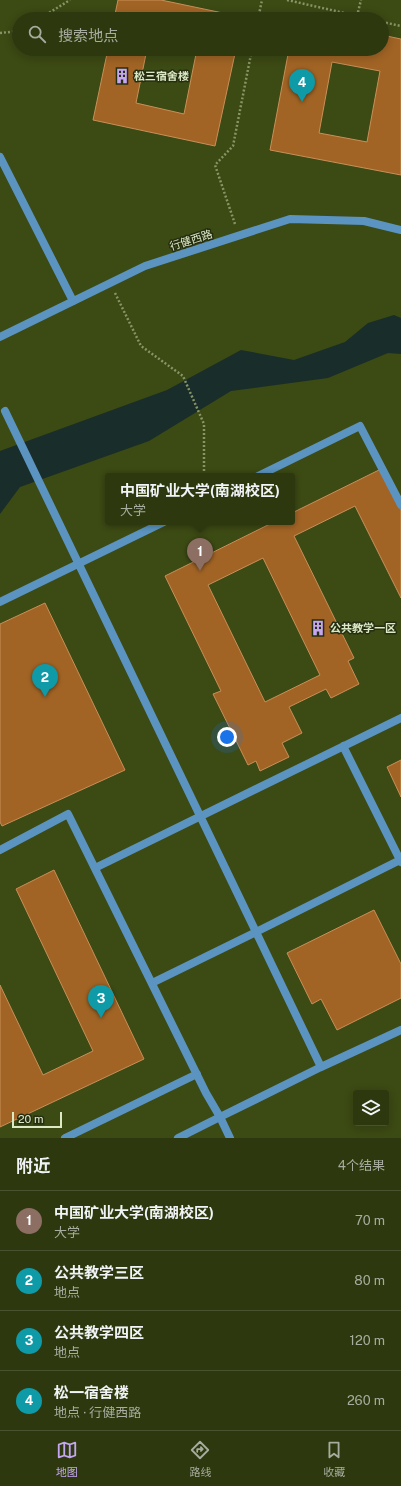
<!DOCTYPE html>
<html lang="zh">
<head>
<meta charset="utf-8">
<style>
	:root { --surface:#2d380f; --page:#39431d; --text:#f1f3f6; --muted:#a7ac9e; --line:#48522f; --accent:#c5a7f1 }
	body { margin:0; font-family:"Public Sans","Noto Sans SC",sans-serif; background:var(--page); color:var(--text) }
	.controls { position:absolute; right:12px; bottom:12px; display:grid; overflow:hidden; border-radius:4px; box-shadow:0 2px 10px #0003 }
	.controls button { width:36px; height:36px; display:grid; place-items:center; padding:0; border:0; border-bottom:1px solid var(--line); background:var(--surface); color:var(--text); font:20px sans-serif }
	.scale { position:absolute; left:12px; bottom:10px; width:50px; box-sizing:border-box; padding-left:4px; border:2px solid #dce9c5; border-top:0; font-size:11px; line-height:14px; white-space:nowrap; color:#dce9c5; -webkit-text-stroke:3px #262e11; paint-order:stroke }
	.you { position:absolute; left:227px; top:737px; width:14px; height:14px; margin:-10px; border:3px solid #fff; border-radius:50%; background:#1a73e8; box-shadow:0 0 0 6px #1a73e833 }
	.badge { display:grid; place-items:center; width:26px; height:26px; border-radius:50%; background:var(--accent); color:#fff; font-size:13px; font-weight:700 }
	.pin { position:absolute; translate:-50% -33px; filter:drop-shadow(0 1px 2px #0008) }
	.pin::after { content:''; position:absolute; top:21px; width:14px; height:12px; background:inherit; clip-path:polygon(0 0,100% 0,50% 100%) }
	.popup { position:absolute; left:105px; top:473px; width:190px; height:52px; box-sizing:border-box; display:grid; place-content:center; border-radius:4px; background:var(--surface); filter:drop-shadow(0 1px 3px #0005); font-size:13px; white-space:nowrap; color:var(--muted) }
	.popup b { font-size:15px; color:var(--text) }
	.popup::after { content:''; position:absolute; left:50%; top:100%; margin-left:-8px; border:8px solid transparent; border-top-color:var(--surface) }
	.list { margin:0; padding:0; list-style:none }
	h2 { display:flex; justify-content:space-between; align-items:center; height:52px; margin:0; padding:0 16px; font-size:17px }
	h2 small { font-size:13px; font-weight:400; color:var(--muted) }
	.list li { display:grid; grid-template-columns:26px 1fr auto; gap:12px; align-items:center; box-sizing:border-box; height:60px; padding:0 16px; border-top:1px solid var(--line) }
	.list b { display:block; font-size:15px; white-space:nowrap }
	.list p { margin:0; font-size:13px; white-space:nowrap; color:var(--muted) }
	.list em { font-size:13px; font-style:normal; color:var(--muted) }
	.icon { flex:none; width:22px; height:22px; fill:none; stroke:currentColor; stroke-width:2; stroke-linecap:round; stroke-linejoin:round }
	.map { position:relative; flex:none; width:401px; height:1138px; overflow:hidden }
	.search { position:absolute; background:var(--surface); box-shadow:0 2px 10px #0003; left:12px; right:12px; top:12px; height:44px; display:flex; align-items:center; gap:10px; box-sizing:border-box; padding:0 14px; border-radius:22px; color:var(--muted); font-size:15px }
	.sheet { height:292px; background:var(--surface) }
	nav { display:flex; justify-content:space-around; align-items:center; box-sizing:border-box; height:56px; border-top:1px solid var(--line); background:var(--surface); font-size:11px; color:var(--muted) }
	nav a { display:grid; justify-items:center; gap:2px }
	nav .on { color:var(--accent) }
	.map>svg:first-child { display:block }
	.water { fill:#192d2a }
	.building { fill:#a16425; stroke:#c98f59; fill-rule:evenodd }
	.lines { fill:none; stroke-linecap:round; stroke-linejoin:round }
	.path { stroke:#879567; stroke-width:2.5; stroke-dasharray:2 2; stroke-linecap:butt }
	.service { stroke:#5b94c0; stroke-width:8 }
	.minor { stroke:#5b94c0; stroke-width:8 }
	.labels { text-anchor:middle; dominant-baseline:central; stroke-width:3; stroke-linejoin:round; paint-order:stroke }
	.poi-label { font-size:11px; font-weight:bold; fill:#dce9c5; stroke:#262e11; text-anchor:start }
	.street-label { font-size:11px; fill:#dce9c5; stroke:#262e11 }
</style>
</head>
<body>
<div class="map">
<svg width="401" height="1138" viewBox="0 0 401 1138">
	<rect width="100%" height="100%" fill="#3c4a14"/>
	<path class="water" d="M394,315l7,3v36l-13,-1 -60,25 -97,13 -82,50 -129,46 -20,27v-63l167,-61 74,-40 53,10 51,-18 23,-19z"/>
	<path class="building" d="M118,0h43l81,17v2h-82l-7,-1v1h-39z
		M382,35l19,4v136l-131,-25 19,-101h93zM332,62l48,9 -13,71 -48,-9z
		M108,49h39l-11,54 48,11 13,-65h39l-21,97 -122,-26z
		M381,469l20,40v89l-46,-92 -61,30 60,122 -6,3 11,23 -28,14 -5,-9 -37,18 13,26 -20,10 7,14 -29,14 -4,-10 -8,4 -35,-71 8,-3 -56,-115 109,-54h18v-9zM263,558l57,117 -55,27 -57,-117z
		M45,603l80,167 -123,56 -2,-4v-198z
		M401,760v37l-14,-30z
		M54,870l90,189 -144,68v-142l43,90 50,-24 -77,-162z
		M374,910l27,54v34l-64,32 -16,-31 -9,5 -25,-51z"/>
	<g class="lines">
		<path class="path" d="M287,0l84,19
			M357,16l4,-16
			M39,19l31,-19
			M258,19l4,-19
			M382,22l19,4
			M0,33l19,-2
			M235,224l-20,-59 18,-19 19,-97
			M115,293l26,53 42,30 21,48v52"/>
		<path class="service" d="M0,157l73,144
			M5,411l251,521 144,-72
			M258,476l102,-50 41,79
			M0,602l164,-80
			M343,746l58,116
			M0,850l68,-36 138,279 14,24 101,-50 -65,-135 -104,51
			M95,868l306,-150
			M321,1067l80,-37
			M65,1138l132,-64
			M178,1138l42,-21 10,21"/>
		<path class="minor" d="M0,337l145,-71 145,-47 74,2 37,9"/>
	</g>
	<defs>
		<g id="building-bare" transform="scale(1.2)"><path d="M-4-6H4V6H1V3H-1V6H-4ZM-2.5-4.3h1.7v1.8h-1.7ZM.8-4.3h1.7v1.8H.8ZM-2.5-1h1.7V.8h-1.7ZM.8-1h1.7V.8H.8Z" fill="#c5a7f1" stroke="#262e11" stroke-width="2.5" paint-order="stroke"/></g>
	</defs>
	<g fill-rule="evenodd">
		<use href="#building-bare" x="122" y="76"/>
		<use href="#building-bare" x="318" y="628"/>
	</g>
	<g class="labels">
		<g class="poi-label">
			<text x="134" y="76">松三宿舍楼</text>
			<text x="330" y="628">公共教学一区</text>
		</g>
		<g class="street-label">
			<text transform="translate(191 240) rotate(-18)">行健西路</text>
		</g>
	</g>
</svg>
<div class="controls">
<button><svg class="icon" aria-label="layers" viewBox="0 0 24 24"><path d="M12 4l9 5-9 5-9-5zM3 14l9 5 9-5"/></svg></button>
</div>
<div class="scale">20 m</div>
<div class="you"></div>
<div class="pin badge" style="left:200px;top:571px;background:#8d6e63">1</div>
<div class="popup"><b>中国矿业大学(南湖校区)</b>大学</div>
<div class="pin badge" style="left:45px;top:697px;background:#0f9aa8">2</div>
<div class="pin badge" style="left:101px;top:1018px;background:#0f9aa8">3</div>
<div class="pin badge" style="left:302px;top:102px;background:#0f9aa8">4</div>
<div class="search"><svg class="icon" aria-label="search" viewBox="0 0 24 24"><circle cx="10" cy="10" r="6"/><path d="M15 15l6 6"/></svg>搜索地点</div>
</div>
<section class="sheet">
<h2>附近<small>4个结果</small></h2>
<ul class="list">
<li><span class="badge" style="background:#8d6e63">1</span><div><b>中国矿业大学(南湖校区)</b><p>大学</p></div><em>70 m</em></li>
<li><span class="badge" style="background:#0f9aa8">2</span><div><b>公共教学三区</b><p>地点</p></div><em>80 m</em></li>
<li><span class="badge" style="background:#0f9aa8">3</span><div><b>公共教学四区</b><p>地点</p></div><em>120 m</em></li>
<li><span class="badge" style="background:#0f9aa8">4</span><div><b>松一宿舍楼</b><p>地点 · 行健西路</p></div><em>260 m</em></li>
</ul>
</section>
<nav>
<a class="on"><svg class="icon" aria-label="map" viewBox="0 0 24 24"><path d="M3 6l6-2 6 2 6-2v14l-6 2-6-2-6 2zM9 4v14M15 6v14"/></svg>地图</a>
<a><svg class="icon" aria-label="directions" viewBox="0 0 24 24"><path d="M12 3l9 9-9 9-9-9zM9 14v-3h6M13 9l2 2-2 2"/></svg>路线</a>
<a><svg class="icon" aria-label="saved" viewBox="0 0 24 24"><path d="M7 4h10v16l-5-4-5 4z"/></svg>收藏</a>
</nav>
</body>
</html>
